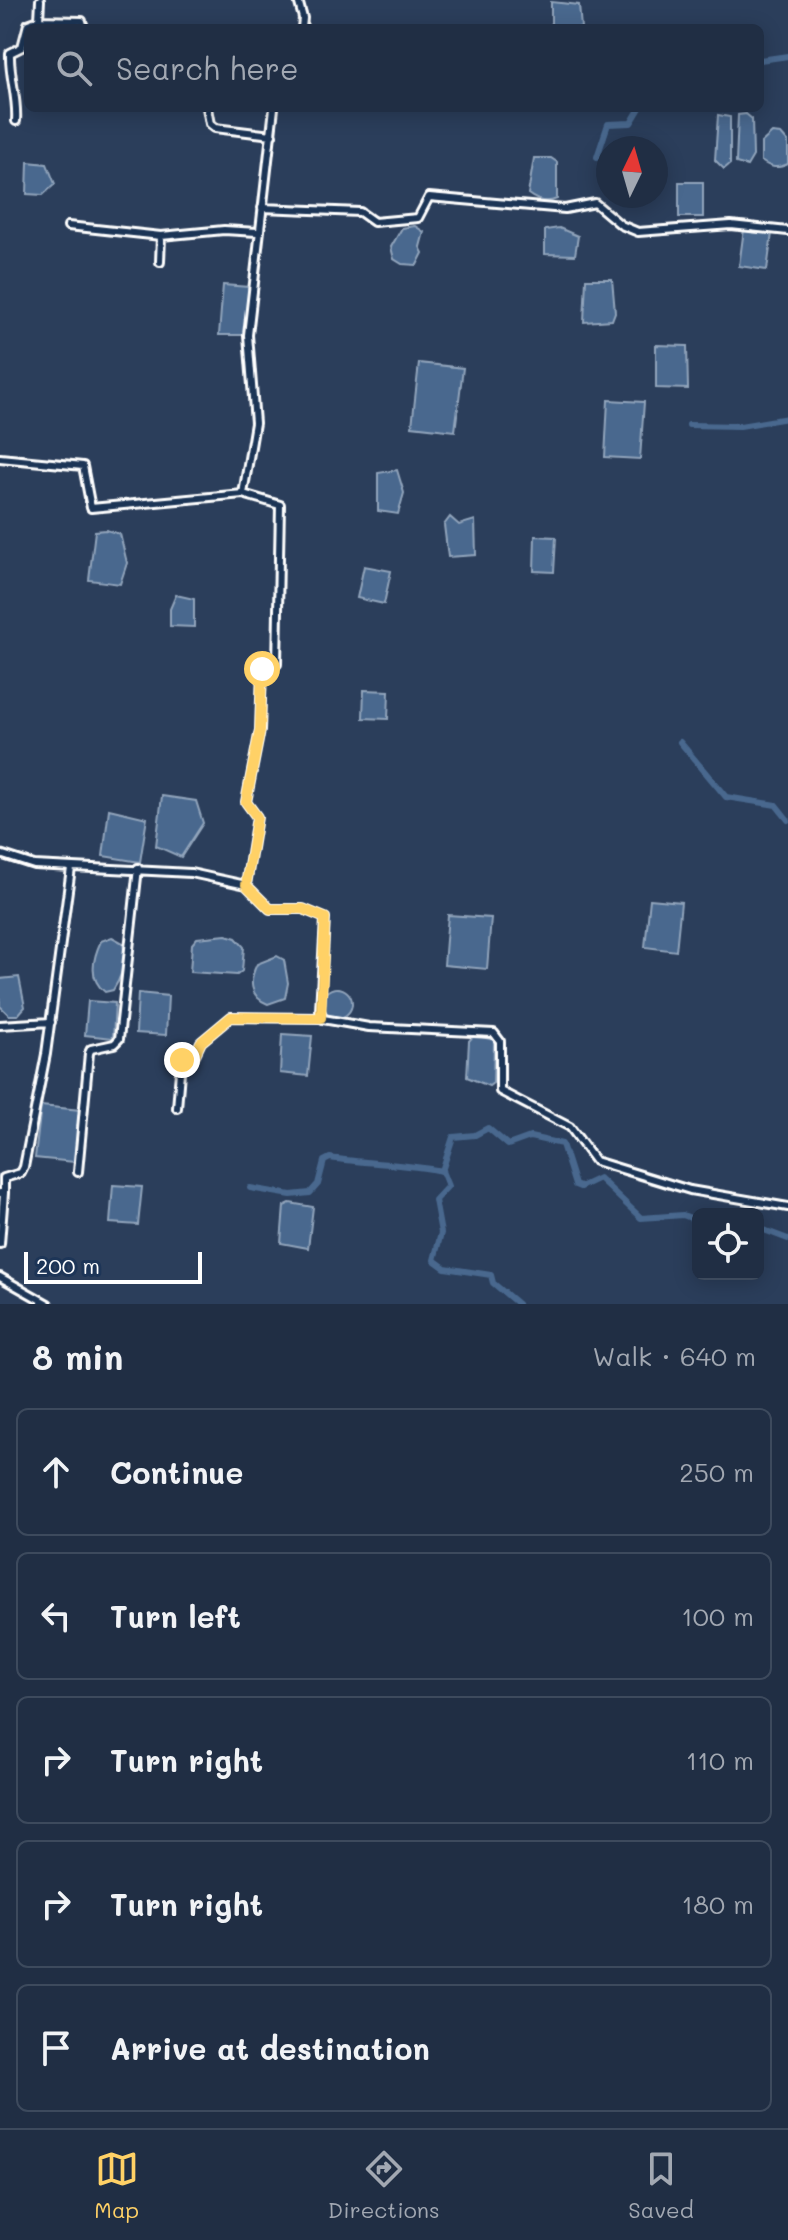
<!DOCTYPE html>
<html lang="en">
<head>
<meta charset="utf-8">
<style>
	:root { --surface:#202e44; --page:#2d3a4f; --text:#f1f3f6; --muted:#a2a8b2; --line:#3d4a5d; --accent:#ffd166 }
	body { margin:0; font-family:Mali,sans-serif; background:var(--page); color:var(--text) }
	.controls { position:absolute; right:24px; bottom:24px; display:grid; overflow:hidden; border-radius:12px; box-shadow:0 4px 20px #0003 }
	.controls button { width:72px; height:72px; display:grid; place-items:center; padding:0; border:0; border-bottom:2px solid var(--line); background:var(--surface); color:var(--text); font:40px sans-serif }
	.compass { position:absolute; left:596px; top:136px; width:72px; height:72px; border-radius:50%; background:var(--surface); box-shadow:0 4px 20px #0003; rotate:5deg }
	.scale { position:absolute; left:24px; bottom:20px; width:178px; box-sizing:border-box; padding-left:8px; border:4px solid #fff; border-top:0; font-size:22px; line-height:28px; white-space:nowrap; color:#fff; -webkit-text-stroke:6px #1d3557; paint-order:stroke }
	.stop { position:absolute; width:24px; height:24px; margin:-18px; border:6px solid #ffd166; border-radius:50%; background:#fff }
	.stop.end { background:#ffd166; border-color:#fff; box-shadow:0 2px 8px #0008 }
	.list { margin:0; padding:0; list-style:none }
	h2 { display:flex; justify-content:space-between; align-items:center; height:104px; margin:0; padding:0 32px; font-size:34px }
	h2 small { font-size:26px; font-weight:400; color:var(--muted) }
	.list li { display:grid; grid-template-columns:52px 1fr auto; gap:24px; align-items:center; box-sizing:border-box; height:128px; margin:0 16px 16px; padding:0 16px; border:2px solid var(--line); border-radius:12px }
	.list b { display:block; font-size:30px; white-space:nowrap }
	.list em { font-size:26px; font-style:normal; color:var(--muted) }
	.icon { flex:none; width:44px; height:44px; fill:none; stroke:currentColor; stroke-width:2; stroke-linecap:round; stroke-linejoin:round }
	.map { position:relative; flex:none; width:788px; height:1304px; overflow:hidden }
	.search { position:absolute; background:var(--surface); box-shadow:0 4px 20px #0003; left:24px; right:24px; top:24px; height:88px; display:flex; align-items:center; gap:20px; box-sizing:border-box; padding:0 28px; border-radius:12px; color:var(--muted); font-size:30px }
	.sheet { height:824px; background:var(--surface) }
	nav { display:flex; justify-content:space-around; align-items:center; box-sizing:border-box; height:112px; border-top:2px solid var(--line); background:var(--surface); font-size:22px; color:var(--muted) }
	nav a { display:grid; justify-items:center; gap:4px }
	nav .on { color:var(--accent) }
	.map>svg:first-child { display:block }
	.water { fill:#48688e; stroke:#91a4bb; stroke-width:2 }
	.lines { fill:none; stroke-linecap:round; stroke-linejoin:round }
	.canal { stroke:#48688e; stroke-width:6 }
	.street-casing { stroke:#fff; stroke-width:12 }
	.street { stroke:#1d3557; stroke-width:6 }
	.route { stroke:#ffd166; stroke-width:10 }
</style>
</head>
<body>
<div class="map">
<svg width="788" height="1304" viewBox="0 0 788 1304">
	<rect width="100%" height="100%" fill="#2b3e5b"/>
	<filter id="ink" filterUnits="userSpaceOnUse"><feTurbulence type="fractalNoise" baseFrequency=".0125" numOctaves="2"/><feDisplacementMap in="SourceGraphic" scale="16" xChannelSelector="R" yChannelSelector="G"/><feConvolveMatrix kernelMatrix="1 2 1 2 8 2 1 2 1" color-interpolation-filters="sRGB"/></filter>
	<g filter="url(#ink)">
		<path class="water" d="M551,2l28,3 2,23h-30z
			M746,114l6,5 1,37 -6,10 -11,-3 2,-48z
			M718,115l12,2v47l-6,5 -9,-9z
			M772,133l9,1 7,8v22c-11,5 -17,4 -27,-3v-18z
			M534,158h17l6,4v37c-11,5 -20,2 -29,-5z
			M28,162l19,2 8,20 -12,11 -16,-1z
			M679,182h24v35h-24z
			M415,226l9,6 -4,15 3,6 -6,12 -15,-1 -8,-5 -3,-12 11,-19z
			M559,228l19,8 -3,19 -30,-1v-24z
			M744,229l28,4 -5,37 -28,-4z
			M586,279h26l3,33 -3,8 -28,2z
			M223,285l26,2 -4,48h-26z
			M656,345l31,1 1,43 -32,-1z
			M419,363l44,5 -8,63 -43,-5z
			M608,400l36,2 -4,57 -35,-2z
			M397,470l7,23 -6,21 -20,-3v-38z
			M450,517l9,8 16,-5 1,35 -28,2 -4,-32z
			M106,530l14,4 7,29 -7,21 -31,-4 6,-49z
			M535,536l21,1 -2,35 -20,-1z
			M364,566l27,5 -7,33 -27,-6z
			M176,595l18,4v28l-24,-1v-17z
			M364,690l25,1 -1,28 -25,-1z
			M162,796l34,5 7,22 -22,34 -25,-11z
			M109,809l38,9 -7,44 -37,-6z
			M650,899l31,3 -5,49 -31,-4z
			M448,915l43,3 -4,51 -43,-4z
			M226,935l10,3 8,9 -2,24 -5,4 -47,-3 2,-28 5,-6z
			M112,937l11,6c3,17 -1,34 -10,47l-8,2c-17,-13 -12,-34 -4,-51z
			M277,956l7,4 4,23 -3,15 -17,6c-19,-7 -19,-24 -11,-40z
			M19,977l6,30 -7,8h-9l-9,-9v-27z
			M322 1003a15 15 0 1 1 30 0a15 15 0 1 1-30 0Z
			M138,993l30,3 -2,39 -30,-2z
			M88,1001l27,2 -2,35 -28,-3z
			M282,1034l30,2 -4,40 -28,-3z
			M474,1035l20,5 -1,43 -4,3 -22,-9 2,-36z
			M41,1106l39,4 -6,52 -39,-4z
			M113,1185l29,2 -4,38 -28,-2z
			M290,1203l23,4 -5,41 -27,-5 3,-37z"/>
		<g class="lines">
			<path class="canal" d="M760,60l28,-4
				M597,157l11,-33 23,-1 9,-15
				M689,425l51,1 48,-8
				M680,742l46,55 50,8 12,15
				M442,1171l6,15 -13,14 6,33 -7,27 11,8 46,7 2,8 25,21
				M250,1188l41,7 19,-2 8,-9 6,-23 6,-3c38,6 74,5 112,13l11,-34 22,-2 13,-7 20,17 22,-8 32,7 13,41 5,2 19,-9 42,40 42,-3 15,6
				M758,1232l6,-2 24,9"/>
			<g class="street-casing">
				<path id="street" d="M298,0l5,18 -1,10
					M39,20l43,1 2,7
					M207,108l3,16 5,4 57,7
					M274,108l-26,227 7,88 -12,71 37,11 -3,159 -15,5 -2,61 -14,72 11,15 -11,68 24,24h33l22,9 -5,92 3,9 46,8 125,6 6,8v50l70,36 25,34 95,29 98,17
					M16,121c2,-23 -7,-45 -6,-68l12,-6 6,-23 11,-4 1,-20
					M262,208l98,4 14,10 44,-4 11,-21 136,12 30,-6 26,22 17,7 93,-7 57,6
					M68,226l93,10 63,-6 33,2
					M160,262l1,-26
					M0,458l83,8 8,42 152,-14
					M0,854l34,11 157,8 55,12
					M0,1025l51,-3
					M177,1108l4,-48 13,-3 7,-15 30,-25 90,1
					M78,1172l11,-119 2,-4 23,-5 5,-5 19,-171
					M0,1193h4v-15l17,-5 3,-6 22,-113 25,-186
					M0,1244l4,-51
					M0,1277l48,27"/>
			</g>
			<use href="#street" class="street"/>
		</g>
	</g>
	<g class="lines" filter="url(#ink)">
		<path class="route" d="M182,1060l12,-3 7,-15 30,-25 90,1 4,-100 -22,-9h-33l-24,-24 11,-68 -11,-15 14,-72 2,-61"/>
	</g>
</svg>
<div class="controls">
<button><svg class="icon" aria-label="locate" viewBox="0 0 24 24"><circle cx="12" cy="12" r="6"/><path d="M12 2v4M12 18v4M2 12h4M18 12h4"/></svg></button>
</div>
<svg class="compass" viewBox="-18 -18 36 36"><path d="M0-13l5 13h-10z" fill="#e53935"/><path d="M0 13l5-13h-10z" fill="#a2a8b2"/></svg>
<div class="scale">200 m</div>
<div class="stop" style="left:262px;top:669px"></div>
<div class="stop end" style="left:182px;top:1060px"></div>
<div class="search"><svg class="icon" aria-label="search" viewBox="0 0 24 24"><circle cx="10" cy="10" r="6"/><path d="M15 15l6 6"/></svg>Search here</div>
</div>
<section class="sheet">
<h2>8 min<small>Walk · 640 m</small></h2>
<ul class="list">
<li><svg class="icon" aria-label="ahead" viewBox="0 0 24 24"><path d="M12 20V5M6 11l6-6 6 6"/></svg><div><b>Continue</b></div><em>250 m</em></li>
<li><svg class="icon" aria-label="left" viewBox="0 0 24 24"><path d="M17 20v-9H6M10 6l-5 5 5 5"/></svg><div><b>Turn left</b></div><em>100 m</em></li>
<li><svg class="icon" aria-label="right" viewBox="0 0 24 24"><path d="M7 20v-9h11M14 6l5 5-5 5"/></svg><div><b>Turn right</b></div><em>110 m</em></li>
<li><svg class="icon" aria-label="right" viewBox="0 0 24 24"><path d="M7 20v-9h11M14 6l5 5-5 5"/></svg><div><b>Turn right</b></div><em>180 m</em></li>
<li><svg class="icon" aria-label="arrive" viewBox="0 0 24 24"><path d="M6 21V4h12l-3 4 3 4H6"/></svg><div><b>Arrive at destination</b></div></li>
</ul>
</section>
<nav>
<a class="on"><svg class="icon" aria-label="map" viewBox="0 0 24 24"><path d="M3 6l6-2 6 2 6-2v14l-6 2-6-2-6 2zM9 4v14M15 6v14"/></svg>Map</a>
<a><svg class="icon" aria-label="directions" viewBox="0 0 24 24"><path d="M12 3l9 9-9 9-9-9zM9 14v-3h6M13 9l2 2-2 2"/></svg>Directions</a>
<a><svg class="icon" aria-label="saved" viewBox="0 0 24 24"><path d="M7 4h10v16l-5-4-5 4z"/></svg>Saved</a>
</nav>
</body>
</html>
